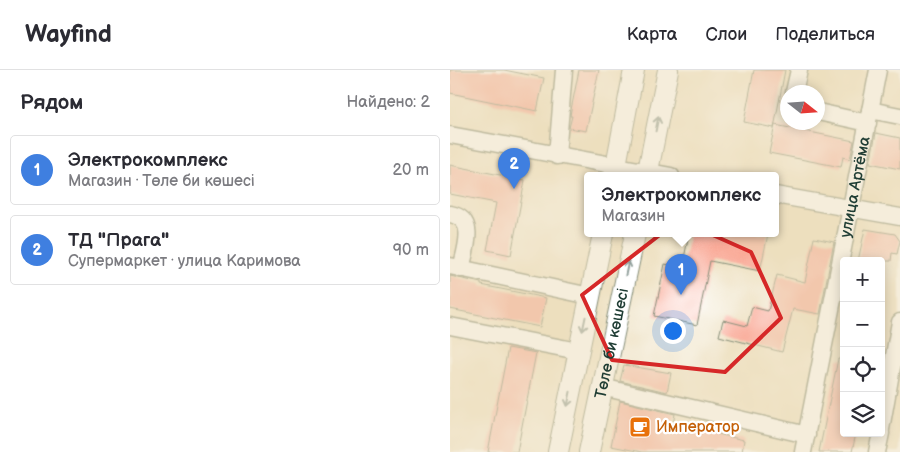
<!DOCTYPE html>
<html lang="ru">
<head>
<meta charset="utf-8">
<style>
	:root { --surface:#fff; --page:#f7f7f7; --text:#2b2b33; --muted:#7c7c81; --line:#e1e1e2; --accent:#d93025 }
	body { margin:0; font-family:"Balsamiq Sans",sans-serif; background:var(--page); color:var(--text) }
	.controls { position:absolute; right:15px; bottom:15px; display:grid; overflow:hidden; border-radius:5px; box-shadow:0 2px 12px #0003 }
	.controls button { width:45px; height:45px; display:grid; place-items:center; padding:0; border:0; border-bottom:1px solid var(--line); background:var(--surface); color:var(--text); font:25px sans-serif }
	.compass { position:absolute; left:330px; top:15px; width:45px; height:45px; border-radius:50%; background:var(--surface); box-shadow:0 2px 12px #0003; rotate:107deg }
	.you { position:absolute; left:222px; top:260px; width:18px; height:18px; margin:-12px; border:4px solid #fff; border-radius:50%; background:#1a73e8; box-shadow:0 0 0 8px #1a73e833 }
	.badge { display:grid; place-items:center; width:32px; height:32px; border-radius:50%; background:var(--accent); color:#fff; font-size:16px; font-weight:700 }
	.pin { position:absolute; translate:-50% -41px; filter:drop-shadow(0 1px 2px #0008) }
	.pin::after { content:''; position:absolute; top:26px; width:18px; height:15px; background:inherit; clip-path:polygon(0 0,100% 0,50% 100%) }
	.popup { position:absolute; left:134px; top:102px; width:195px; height:65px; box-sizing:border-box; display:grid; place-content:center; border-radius:5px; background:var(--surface); filter:drop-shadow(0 1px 4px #0005); font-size:16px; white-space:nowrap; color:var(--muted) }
	.popup b { font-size:19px; color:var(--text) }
	.popup::after { content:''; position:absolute; left:50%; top:100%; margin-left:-10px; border:10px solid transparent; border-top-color:var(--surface) }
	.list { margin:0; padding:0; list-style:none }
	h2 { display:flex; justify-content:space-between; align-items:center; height:65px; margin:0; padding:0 20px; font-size:21px }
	h2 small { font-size:16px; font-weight:400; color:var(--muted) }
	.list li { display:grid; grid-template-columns:32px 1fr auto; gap:15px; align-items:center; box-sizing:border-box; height:70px; margin:0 10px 10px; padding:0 10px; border:1px solid var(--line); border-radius:5px }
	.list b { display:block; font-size:19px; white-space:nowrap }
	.list p { margin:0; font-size:16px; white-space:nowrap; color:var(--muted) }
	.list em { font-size:16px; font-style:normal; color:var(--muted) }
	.icon { flex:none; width:28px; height:28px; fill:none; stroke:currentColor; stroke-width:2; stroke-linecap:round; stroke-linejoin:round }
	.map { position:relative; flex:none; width:450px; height:382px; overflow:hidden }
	header { display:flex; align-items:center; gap:30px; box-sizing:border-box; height:70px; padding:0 25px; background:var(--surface); border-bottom:1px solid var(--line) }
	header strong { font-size:24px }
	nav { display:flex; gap:28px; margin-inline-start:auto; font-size:18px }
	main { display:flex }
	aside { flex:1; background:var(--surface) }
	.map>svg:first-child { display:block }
	.building { fill:#f9aa98 }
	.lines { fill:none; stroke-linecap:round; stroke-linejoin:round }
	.minor-casing { stroke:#868e79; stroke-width:19 }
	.major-casing { stroke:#868e79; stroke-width:22 }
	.minor { stroke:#fff; stroke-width:16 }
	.major { stroke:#fff; stroke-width:20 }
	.oneway { stroke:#8f9e9a }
	.marked { fill:none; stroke:#d62828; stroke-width:4; stroke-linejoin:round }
	.labels { text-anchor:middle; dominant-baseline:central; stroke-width:4.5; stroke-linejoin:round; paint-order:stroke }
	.street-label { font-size:16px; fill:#1f3d34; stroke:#fff }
	.food-label { font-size:16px; fill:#c56008; stroke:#fff; text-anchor:start }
</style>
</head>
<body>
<header>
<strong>Wayfind</strong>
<nav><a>Карта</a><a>Слои</a><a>Поделиться</a></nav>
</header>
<main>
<aside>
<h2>Рядом<small>Найдено: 2</small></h2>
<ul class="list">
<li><span class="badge" style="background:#3f7fe0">1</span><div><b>Электрокомплекс</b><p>Магазин · Төле би көшесі</p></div><em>20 m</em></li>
<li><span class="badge" style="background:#3f7fe0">2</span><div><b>ТД &quot;Прага&quot;</b><p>Супермаркет · улица Каримова</p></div><em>90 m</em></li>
</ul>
</aside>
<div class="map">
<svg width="450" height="382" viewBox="0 0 450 382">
	<rect width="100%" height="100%" fill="#fff"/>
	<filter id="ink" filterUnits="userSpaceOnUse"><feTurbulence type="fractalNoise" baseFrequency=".02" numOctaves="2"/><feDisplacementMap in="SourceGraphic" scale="10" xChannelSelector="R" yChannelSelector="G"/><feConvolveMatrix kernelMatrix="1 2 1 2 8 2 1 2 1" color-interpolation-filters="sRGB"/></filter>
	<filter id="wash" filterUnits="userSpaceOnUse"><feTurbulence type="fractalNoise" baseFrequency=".0096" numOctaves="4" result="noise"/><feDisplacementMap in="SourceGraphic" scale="20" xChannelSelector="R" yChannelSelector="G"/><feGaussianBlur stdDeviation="1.12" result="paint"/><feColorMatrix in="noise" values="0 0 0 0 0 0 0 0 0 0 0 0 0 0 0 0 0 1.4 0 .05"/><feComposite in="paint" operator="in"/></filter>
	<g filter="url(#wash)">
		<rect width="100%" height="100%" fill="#eddfbe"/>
		<g id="blocks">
			<path class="building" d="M0,0h54l40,8 -7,33 -87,-18z
				M129,0h20l-13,61 -17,-3 3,-12h-2l1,-6z
				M304,0h31l-11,58 -30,-6z
				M325,55l79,16 -4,18 -7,-2 -2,10 -72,-14z
				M426,63l24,5v31l-30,-6z
				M0,95l75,15 -14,75 -24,-5 9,-47 -46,-9z
				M415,159l30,5 5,7 -3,13 -5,-1 -1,8h-33z
				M239,164h79l-8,37 -50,-10 -13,64 -43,-9 11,-52 17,4z
				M364,168l20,4 -14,72 -27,-5 -11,43 -63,-16 4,-16 24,6 5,-19 16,4 9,-36 28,7z
				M0,206l31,7v2l65,13 -6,29 -90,-18z
				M58,278l28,5 -19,99h-29z
				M388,289h6v74h12l-4,19h-33z
				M174,295l47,8 -4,19 -47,-11z
				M170,331l55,13 -2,10 71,16 -2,12h-100l-31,-6z"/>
		</g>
	</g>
	<g filter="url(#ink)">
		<use href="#blocks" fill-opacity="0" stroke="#868e79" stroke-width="1"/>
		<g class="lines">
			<g class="minor-casing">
				<g id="minor">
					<path d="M344,22l5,-22"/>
					<path d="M420,40l30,6"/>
					<path d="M368,42l50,11"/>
					<path d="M0,65l221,41"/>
					<path d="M107,86l7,-86"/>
					<path d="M325,125l125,22"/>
					<path d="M0,144c28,5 15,36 11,55"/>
					<path d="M0,196l140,30"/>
					<path d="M0,256l128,25"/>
					<path d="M152,317l205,48"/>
					<path d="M431,359l19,-107"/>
					<path id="s1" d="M353,382l75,-382"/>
					<path d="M427,382l4,-19"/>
				</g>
			</g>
			<g class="major-casing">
				<g id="major">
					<path d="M164,106l20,-106"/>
					<path d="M197,106l21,-106"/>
					<path d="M108,382l45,-218"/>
					<path id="s2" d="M139,382l46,-218"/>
				</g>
			</g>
			<use href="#minor" class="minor"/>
			<use href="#major" class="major"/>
		</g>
		<defs><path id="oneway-shaft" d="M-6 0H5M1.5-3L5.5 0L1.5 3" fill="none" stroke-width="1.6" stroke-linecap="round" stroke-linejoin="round" transform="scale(1.25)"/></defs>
		<g class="oneway">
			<use href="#oneway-shaft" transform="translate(207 54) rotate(-79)"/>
			<use href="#oneway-shaft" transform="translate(177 198) rotate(-78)"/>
			<use href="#oneway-shaft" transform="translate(134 254) rotate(102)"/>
			<use href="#oneway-shaft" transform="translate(119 329) rotate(102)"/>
		</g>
	</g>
	<path d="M0 0H450V382H0ZM229,150l72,32 30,66 -56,54 -113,-12 -30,-65z" fill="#eddfbe" fill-opacity=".55" fill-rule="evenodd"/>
	<path class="marked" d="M229,150l72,32 30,66 -56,54 -113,-12 -30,-65z"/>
	<defs>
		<g id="cafe-square" transform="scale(1.125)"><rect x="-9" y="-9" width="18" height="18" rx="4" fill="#e8710a" stroke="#fff"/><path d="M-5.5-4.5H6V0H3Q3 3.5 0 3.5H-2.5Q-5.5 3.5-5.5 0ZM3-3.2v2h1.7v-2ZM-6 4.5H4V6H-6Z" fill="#fff"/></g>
	</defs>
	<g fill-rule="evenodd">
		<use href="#cafe-square" x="190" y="357"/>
	</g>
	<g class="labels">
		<g class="street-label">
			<text stroke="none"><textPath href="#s1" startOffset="270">улица Артёма</textPath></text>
			<text stroke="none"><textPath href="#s2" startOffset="111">Төле би көшесі</textPath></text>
		</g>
		<g class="food-label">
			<text x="206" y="357">Император</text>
		</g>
	</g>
</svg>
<div class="controls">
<button>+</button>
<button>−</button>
<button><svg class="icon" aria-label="locate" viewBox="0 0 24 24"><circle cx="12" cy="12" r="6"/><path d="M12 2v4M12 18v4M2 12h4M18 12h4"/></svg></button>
<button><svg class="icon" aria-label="layers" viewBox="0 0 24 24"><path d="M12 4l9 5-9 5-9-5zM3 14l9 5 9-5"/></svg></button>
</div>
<svg class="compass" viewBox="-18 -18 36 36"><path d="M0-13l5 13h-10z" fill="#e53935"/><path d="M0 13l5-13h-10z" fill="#7c7c81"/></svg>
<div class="you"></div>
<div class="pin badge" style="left:231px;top:225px;background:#3f7fe0">1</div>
<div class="popup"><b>Электрокомплекс</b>Магазин</div>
<div class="pin badge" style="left:64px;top:119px;background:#3f7fe0">2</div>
</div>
</main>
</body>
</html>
